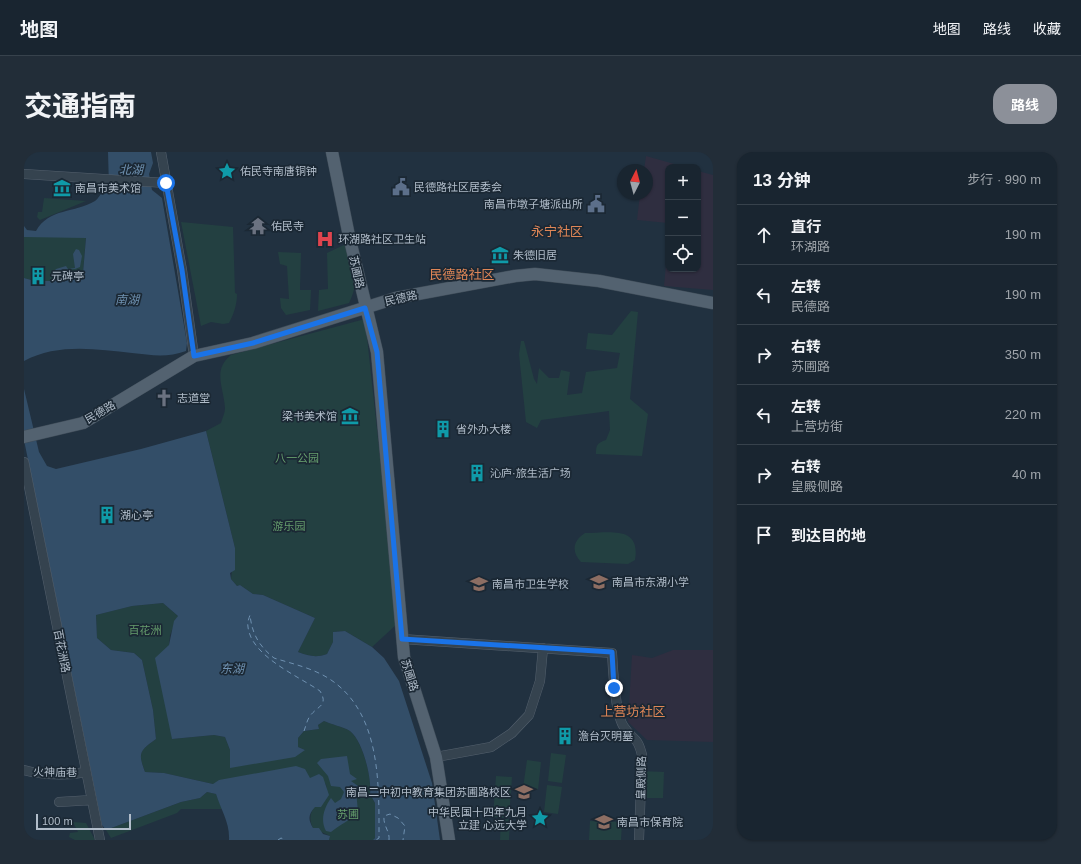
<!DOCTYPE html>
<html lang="zh">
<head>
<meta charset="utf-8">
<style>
	:root { --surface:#192530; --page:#222d38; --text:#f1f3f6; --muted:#9fa5ab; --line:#37424c; --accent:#8c9099 }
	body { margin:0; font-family:Arial,"Noto Sans SC",sans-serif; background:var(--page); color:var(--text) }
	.controls { position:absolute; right:12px; top:12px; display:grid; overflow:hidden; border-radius:8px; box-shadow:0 1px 3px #0004 }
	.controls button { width:36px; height:36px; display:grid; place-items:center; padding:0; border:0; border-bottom:1px solid var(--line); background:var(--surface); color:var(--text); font:20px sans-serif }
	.compass { position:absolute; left:593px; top:12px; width:36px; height:36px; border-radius:50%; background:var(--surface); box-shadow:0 1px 3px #0004; rotate:6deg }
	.scale { position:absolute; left:12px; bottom:10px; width:95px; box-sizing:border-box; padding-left:4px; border:2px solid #b1bdca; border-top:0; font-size:11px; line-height:14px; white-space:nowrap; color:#b1bdca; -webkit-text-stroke:3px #1b2834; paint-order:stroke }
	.stop { position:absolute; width:12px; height:12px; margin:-9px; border:3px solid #1a73e8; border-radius:50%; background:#fff }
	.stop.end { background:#1a73e8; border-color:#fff; box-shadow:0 1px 4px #0008 }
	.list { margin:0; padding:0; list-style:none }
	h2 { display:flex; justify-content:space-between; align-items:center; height:52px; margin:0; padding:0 16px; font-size:17px }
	h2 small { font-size:13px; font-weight:400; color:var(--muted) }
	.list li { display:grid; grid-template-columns:26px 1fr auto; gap:12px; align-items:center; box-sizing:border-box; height:60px; padding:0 16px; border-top:1px solid var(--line) }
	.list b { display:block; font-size:15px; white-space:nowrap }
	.list p { margin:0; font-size:13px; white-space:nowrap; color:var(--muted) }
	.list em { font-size:13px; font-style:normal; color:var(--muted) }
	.icon { flex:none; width:22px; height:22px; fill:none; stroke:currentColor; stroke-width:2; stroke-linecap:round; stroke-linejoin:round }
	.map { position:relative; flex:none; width:689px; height:688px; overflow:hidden; border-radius:16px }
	header { display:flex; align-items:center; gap:24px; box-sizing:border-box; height:56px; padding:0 20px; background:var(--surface); border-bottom:1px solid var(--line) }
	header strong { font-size:19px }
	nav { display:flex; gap:22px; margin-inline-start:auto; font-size:14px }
	.intro { display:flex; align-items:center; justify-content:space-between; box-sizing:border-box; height:96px; padding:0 24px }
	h1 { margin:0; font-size:28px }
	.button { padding:10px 18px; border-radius:16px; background:var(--accent); color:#fff; font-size:14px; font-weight:700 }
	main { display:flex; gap:24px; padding:0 24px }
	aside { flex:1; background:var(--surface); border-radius:16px; box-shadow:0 1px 3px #0004 }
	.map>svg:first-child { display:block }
	.medical { fill:#2f2e40 }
	.green { fill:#234041 }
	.water { fill:#334e68 }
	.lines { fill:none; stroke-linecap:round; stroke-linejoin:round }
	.ferry { stroke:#6f91b1; stroke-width:1; stroke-dasharray:5 4; stroke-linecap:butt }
	.minor-casing { stroke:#54606d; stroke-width:10 }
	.major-casing { stroke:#3f4c58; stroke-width:13 }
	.minor { stroke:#35434f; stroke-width:9 }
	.major { stroke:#536270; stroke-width:12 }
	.route { stroke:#1a73e8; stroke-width:5 }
	.labels { text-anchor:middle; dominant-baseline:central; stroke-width:3.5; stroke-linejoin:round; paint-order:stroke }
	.poi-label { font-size:11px; fill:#b1bdca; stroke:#1b2834; text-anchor:start }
	.street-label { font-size:11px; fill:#b1bdca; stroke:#1b2834 }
	.park-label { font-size:11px; fill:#669e6d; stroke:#1b2834 }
	.water-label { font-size:12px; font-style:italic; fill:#6f91b1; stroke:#1b2834 }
	.quarter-label { font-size:13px; fill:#df8657; stroke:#1b2834 }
</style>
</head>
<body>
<header>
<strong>地图</strong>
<nav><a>地图</a><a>路线</a><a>收藏</a></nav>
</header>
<div class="intro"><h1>交通指南</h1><a class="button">路线</a></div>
<main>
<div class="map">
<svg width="689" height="688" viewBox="0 0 689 688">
	<rect width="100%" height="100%" fill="#213140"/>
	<path class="medical" d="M622,4l39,11h-17v56l-31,-3 3,-26h7v-24h-3z
		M674,19l15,4v115l-49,-4 4,-43v26h30z
		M649,498h40v92l-66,-2 -19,-18 4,-67 20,3z"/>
	<path class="green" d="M20,46l42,3 -46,19 -3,-3 1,-5h4z
		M157,70l52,5 2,66 2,1c0,10 -3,20 -8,29l-6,1 -12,-2 -10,4z
		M0,84l62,1 -3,36 -29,4 -3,4h-7l-2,2 -18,-5z
		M324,91c6,23 12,38 1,60l-31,8 1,-21 9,-1 -1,-36z
		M254,100l23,1 -1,37h11l-1,20 -24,5 -5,-7 -1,-10 9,1 -2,-33 -7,-2z
		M607,159l7,1 -8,87 18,15 -6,42 -46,-2c0,-9 1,-11 10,-14l4,-10 -1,-19 -68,9 -4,8 -11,-6 -7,-68 2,-13h3l10,38 3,5 2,-16 10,10h10l2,-8 9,2 -3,23 15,-2 4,-21 31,-4 3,-15 -34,-4 2,-16 24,2z
		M341,167l33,304 -26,24 -27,-16 -12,1v10l-6,12c-11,4 -18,2 -29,-2l17,-34 -52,-23 -10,-1 -13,-9 -3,1 -6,-7 4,-31 -29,-117 15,-8c1,-4 4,-10 4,-15 -1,-20 -13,-38 6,-53z
		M561,381c24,0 56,-8 50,27l-7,4 -47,-2c-10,-11 -8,-21 4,-29z
		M139,451l15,13 -8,19 -1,10 3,94 42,-4 11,2 5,13h75l-7,-3v-9l6,-7 15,-2 -1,-4 6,-4c8,4 18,5 26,10 13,10 22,48 20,63l5,9v35l-2,2h-44l1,-4 -17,-8c-8,-16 4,-23 14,-36l-1,-8 -16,-6 -97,6 -49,-11 -19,-1c-7,-19 -6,-21 11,-33l-3,-29 -11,-50 -8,-7 -23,-3 -14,-12 -1,-23 36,-9z
		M527,601l15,2 -4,28 -14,-2z
		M503,608l14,2 -3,28 -15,-2z
		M618,619l22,1 -1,26h-22z
		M472,624l16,1 -3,41 -16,-1z
		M523,633l15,2 -4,27 -14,-2z
		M183,640l9,2 6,15h-41l-4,4 -66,25 -5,-8 75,-28 19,-4z
		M477,667h9l-1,21h-9z
		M566,669l32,1 -1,18h-32z
		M49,670l13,1 9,17h-20l-6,-3 1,-4 8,-1z"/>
	<path class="water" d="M84,0h43l2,11 -4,11 3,16 10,8 25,145 -1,8c-19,7 -35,4 -54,2 -36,-4 -75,-10 -108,8v-83l18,5 2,-2h7l3,-4 29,-4 3,-35 -62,-1v-11l3,4 9,1c13,-23 39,-18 59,-30 4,-3 7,-9 9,-13l5,-1z
		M52,97l3,1 3,6 -2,11 -5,2 -16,1 -6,3 3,-4 10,-3 2,3 7,-1 -2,-14z
		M0,237l15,63 8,14 9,3 85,-20 65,-18 29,117v22l-5,3 1,6 6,7 3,-1 13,9 10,1 52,23 -17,34c11,4 18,6 29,2l6,-12v-10l12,-1 27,16 12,11 15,23 33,102 8,57h-67l2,-2v-35l-5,-9c2,-15 -7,-53 -20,-63 -8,-5 -18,-6 -26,-10l-6,4 1,4 -15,2 -6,7v9l7,3 -10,7 -65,11v-18l-5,-13 -11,-2 -42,4 -17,-81 14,-13 5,-24 4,-5 -15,-13 -31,3 -36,9 1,23 14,12 23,3 8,7 11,50 3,29c-17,12 -18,14 -11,33l19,1 49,11 6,-4 77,-14 9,3 5,9 9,-4 4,3 6,18 -8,12h-6c-7,8 -7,12 -2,21h6l4,6 7,2 -1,4h-100c1,-17 -8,-30 -13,-46l-9,-2 -7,6 -19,4 -75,28 -4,-5 -78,-385z
		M323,604l3,18 7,5 -6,2 7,5 -2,4 2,22c-9,9 -17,12 -27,20l-5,-1c-6,-11 -2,-23 5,-33l4,5 6,-4 3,-7 -4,-5 -9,-1 -3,-10 -11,-13 4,-4z"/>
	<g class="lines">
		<path class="ferry" d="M280,579c2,-5 3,-11 6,-15 7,-10 19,-10 10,-25 -22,-15 -69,-35 -72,-64 -1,-4 1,-9 2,-12 2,19 9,31 24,43 19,6 38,10 54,20 53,33 51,105 51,160l-3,2
			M254,688l3,-2 5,2
			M365,688c1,-9 -6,-14 -5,-24l6,-2 8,4 7,8 -2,14"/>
		<g class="minor-casing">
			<path id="minor" d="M137,0l21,118 12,86
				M0,22l142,9
				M0,310l76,378
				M378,487l210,14c1,16 3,62 12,74 9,14 13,8 18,28l-3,85
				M412,605l55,-10 21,-14 17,-18 11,-34 3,-33
				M0,618c19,5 43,6 62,2
				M35,650l33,-2"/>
		</g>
		<g class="major-casing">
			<path id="major" d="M308,0l17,84 28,116 27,305 32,100 13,83
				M0,285l59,-14 111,-67 59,-13 143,-45 119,-22 20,-2 64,7 114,22"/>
		</g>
		<use href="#minor" class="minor"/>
		<use href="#major" class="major"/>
	</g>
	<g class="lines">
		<path class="route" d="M142,31l16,87 12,86 59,-13 112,-35 12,44 25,287 210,13 2,36"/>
	</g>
	<defs>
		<g id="sight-bare" transform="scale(1.38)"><path d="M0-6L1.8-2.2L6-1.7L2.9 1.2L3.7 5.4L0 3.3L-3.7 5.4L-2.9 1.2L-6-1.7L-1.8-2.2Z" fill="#0f9aa8" stroke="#1b2834" stroke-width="2.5" paint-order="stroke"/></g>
		<g id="civic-bare" transform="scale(1.38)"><path d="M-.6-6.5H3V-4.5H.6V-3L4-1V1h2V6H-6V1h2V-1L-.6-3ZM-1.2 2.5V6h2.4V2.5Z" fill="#5c6f8a" stroke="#1b2834" stroke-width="2.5" paint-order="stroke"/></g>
		<g id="museum-bare" transform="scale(1.38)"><path d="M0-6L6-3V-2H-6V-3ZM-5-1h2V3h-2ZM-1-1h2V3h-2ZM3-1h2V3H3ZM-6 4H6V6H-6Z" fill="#0f9aa8" stroke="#1b2834" stroke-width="2.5" paint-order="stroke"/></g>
		<g id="temple-bare" transform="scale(1.38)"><path d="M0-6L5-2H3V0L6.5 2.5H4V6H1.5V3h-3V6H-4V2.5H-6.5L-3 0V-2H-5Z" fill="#6b7280" stroke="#1b2834" stroke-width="2.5" paint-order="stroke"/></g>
		<g id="hospital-bare" transform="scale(1.38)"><path d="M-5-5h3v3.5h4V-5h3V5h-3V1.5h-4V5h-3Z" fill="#e0444e" stroke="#1b2834" stroke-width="2.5" paint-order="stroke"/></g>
		<g id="building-bare" transform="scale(1.38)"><path d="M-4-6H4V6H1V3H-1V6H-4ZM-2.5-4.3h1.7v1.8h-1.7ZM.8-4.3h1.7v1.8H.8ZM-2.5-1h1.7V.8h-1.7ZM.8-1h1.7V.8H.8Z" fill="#0f9aa8" stroke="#1b2834" stroke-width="2.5" paint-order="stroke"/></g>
		<g id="church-bare" transform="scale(1.38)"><path d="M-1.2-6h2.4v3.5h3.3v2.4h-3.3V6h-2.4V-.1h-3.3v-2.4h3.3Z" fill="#6b7280" stroke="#1b2834" stroke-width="2.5" paint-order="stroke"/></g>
		<g id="school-bare" transform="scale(1.38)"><path d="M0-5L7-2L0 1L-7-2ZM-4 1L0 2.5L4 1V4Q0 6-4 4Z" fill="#8d6e63" stroke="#1b2834" stroke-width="2.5" paint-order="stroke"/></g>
		<g id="university-bare" transform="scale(1.38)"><path d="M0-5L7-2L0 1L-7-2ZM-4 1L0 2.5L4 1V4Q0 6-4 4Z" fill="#8d6e63" stroke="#1b2834" stroke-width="2.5" paint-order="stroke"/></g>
	</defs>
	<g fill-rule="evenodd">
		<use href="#sight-bare" x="203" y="19"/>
		<use href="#civic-bare" x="377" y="35"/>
		<use href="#museum-bare" x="38" y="36"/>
		<use href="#civic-bare" x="572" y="52"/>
		<use href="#temple-bare" x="234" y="74"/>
		<use href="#hospital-bare" x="301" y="87"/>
		<use href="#museum-bare" x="476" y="103"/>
		<use href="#building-bare" x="14" y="124"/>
		<use href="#church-bare" x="140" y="246"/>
		<use href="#museum-bare" x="326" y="264"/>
		<use href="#building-bare" x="419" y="277"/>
		<use href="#building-bare" x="453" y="321"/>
		<use href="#building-bare" x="83" y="363"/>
		<use href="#school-bare" x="575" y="430"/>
		<use href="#university-bare" x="455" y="432"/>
		<use href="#building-bare" x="541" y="584"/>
		<use href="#school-bare" x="500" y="640"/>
		<use href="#sight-bare" x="516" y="666"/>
		<use href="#school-bare" x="580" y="670"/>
	</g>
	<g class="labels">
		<g class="poi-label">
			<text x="216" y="19">佑民寺南唐铜钟</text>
			<text x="390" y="35">民德路社区居委会</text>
			<text x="51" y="36">南昌市美术馆</text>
			<text x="559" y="52" text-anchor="end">南昌市墩子塘派出所</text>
			<text x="247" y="74">佑民寺</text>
			<text x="314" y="87">环湖路社区卫生站</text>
			<text x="489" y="103">朱德旧居</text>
			<text x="27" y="124">元碑亭</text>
			<text x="153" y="246">志道堂</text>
			<text x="313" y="264" text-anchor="end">梁书美术馆</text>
			<text x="432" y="277">省外办大楼</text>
			<text x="466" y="321">沁庐·旅生活广场</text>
			<text x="96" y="363">湖心亭</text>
			<text x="588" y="430">南昌市东湖小学</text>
			<text x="468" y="432">南昌市卫生学校</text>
			<text x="554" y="584">澹台灭明墓</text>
			<text x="487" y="640" text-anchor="end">南昌二中初中教育集团苏圃路校区</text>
			<text x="503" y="660" text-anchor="end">中华民国十四年九月<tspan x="503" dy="13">立建 心远大学</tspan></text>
			<text x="593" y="670">南昌市保育院</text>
		</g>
		<g class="street-label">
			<text transform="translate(333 120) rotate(77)">苏圃路</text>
			<text transform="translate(377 146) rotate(-13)">民德路</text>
			<text transform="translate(76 260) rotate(-30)">民德路</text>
			<text transform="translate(38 499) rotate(79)">百花洲路</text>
			<text transform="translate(386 523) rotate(73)">苏圃路</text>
			<text transform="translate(31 620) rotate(1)">火神庙巷</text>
			<text transform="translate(617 626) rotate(-89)">皇殿侧路</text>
		</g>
		<g class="park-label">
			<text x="273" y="306">八一公园</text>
			<text x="265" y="374">游乐园</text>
			<text x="121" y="478">百花洲</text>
			<text x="324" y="662">苏圃</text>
		</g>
		<g class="water-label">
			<text x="107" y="18">北湖</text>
			<text x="103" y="148">南湖</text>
			<text x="208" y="517">东湖</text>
		</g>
		<g class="quarter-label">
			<text x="533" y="79">永宁社区</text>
			<text x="438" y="122">民德路社区</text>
			<text x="609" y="559">上营坊社区</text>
		</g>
	</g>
</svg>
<div class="controls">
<button>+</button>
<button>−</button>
<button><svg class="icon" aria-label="locate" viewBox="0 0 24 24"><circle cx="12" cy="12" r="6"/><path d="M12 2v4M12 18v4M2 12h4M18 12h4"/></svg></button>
</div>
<svg class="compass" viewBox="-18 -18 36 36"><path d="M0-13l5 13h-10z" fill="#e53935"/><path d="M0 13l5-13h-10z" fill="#9fa5ab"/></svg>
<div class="scale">100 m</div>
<div class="stop" style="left:142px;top:31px"></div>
<div class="stop end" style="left:590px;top:536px"></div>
</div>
<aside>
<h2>13 分钟<small>步行 · 990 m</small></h2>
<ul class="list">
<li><svg class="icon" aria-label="ahead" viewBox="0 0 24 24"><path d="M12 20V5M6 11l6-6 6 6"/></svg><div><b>直行</b><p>环湖路</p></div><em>190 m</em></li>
<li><svg class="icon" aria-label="left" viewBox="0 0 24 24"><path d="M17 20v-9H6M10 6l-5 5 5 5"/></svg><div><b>左转</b><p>民德路</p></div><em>190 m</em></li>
<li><svg class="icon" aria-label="right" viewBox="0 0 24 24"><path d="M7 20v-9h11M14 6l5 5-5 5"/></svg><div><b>右转</b><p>苏圃路</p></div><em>350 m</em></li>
<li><svg class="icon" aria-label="left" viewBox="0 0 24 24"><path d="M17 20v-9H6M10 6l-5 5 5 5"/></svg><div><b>左转</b><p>上营坊街</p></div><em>220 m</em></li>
<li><svg class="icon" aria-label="right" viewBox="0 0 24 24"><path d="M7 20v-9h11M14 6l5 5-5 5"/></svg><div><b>右转</b><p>皇殿侧路</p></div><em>40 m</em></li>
<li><svg class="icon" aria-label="arrive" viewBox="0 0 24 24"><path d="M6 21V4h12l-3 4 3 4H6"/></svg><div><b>到达目的地</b></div></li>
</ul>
</aside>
</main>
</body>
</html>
